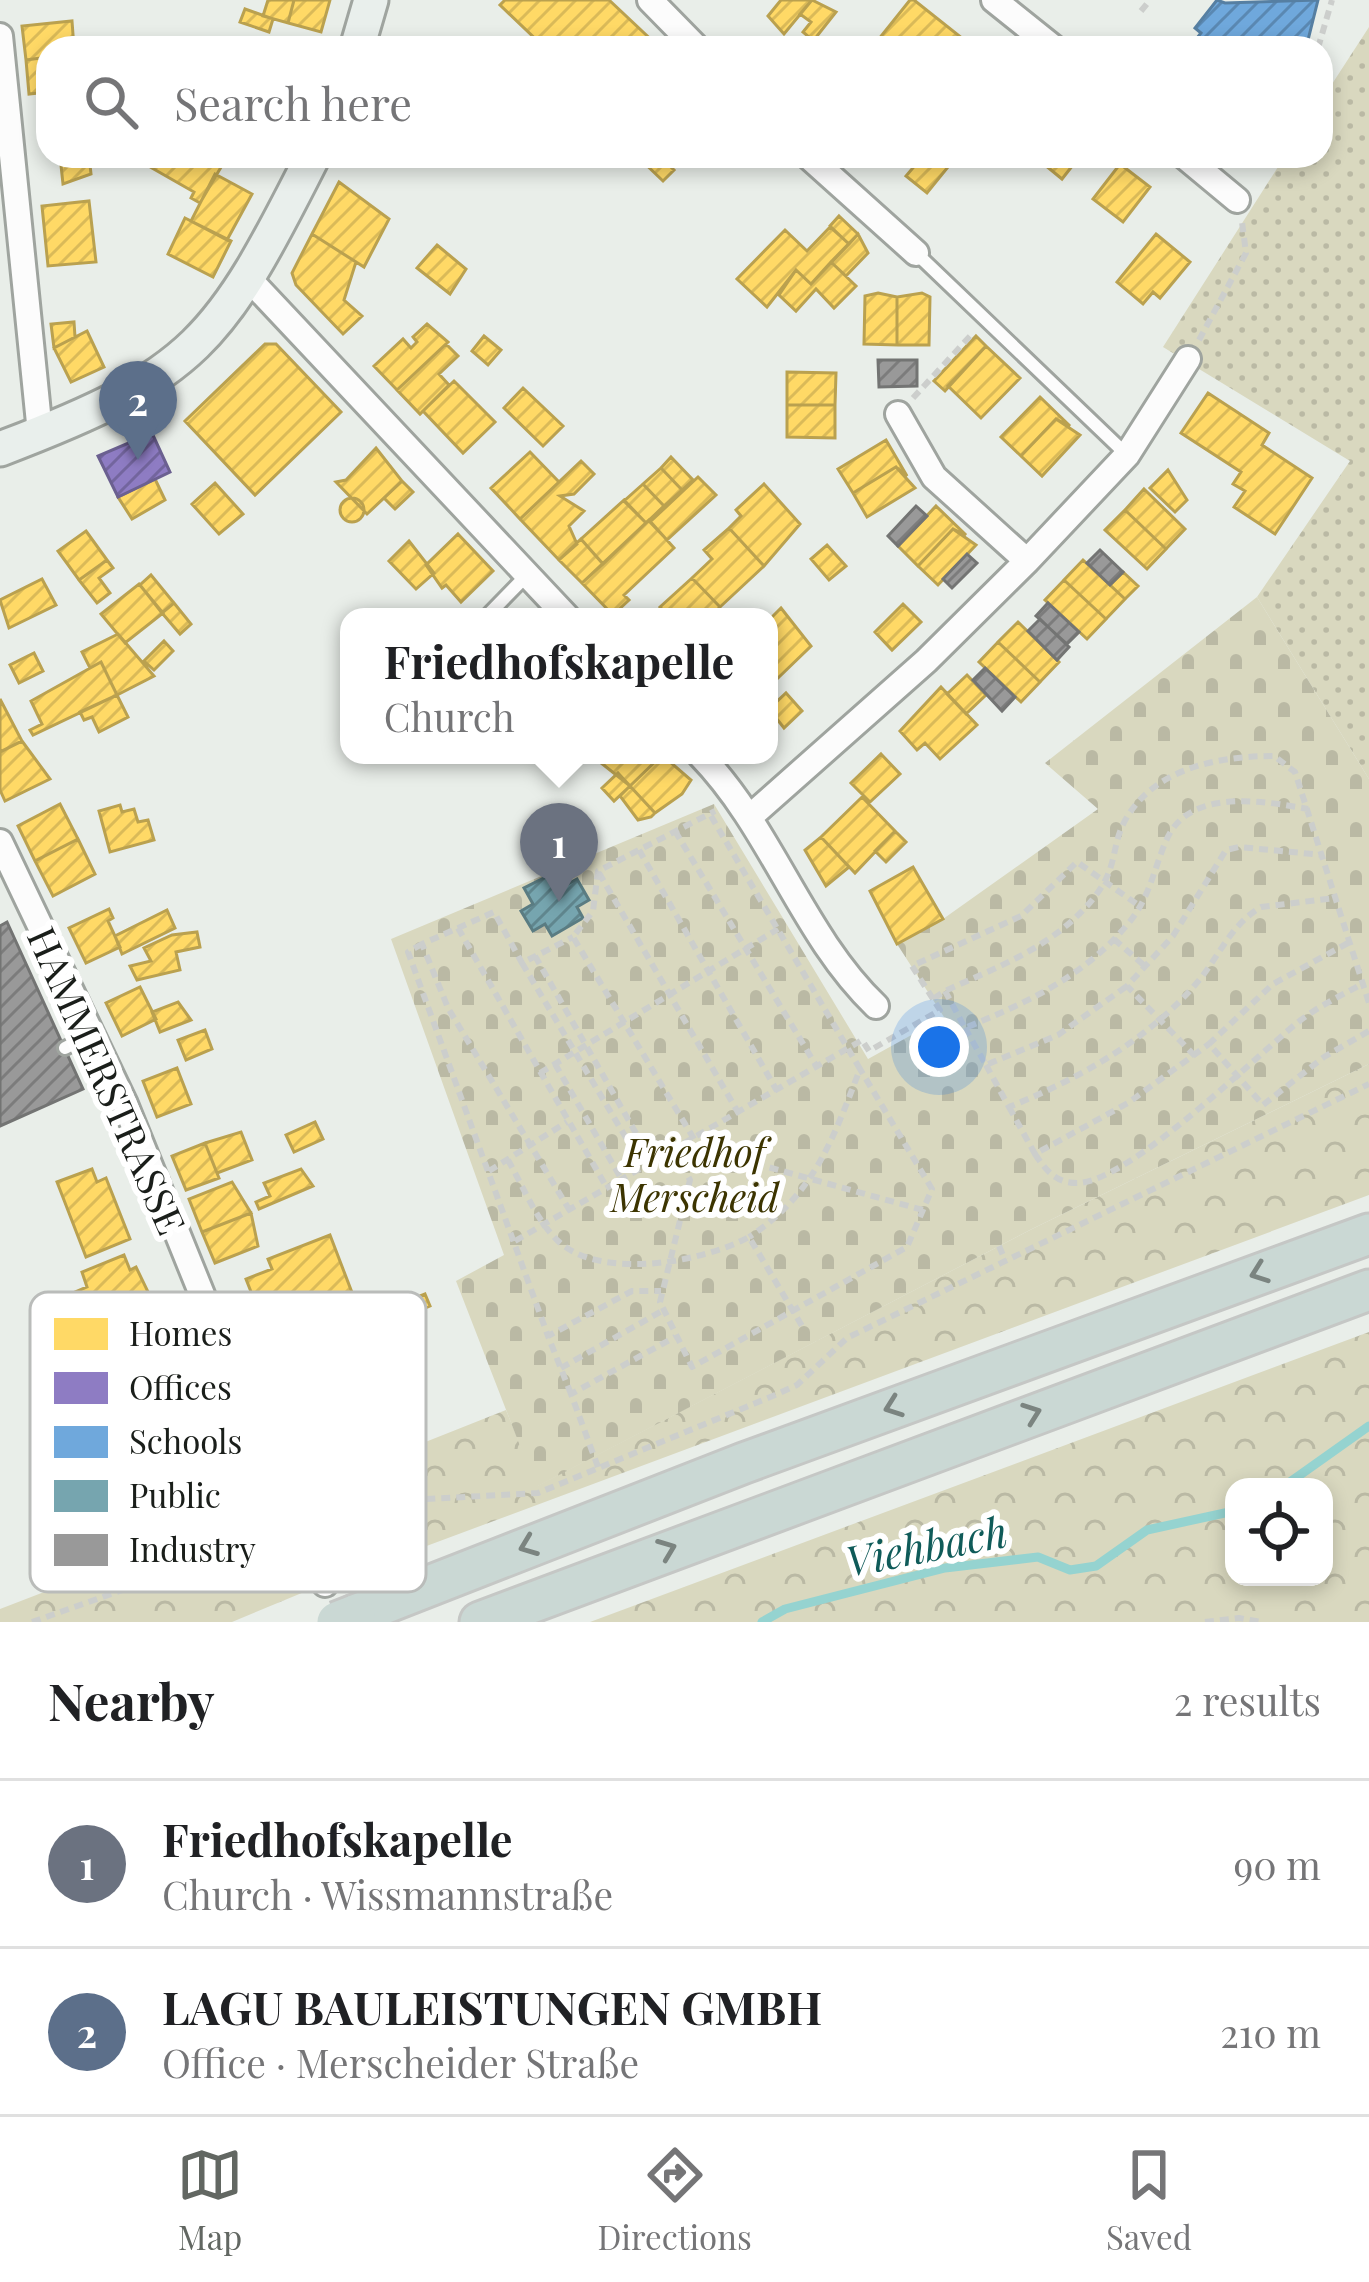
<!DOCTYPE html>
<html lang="en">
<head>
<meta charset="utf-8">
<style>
	:root { --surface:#fff; --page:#f6f6f6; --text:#202124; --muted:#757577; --line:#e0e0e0; --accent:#626762 }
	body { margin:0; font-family:"Playfair Display",serif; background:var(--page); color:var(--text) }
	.controls { position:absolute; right:36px; bottom:36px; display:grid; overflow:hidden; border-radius:24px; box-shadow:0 6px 18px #0003 }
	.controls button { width:108px; height:108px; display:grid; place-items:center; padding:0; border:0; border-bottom:3px solid var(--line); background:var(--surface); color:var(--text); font:60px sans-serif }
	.you { position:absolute; left:939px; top:1047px; width:42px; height:42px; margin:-30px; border:9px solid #fff; border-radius:50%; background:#1a73e8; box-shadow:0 0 0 18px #1a73e833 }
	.badge { display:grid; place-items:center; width:78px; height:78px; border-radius:50%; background:var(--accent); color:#fff; font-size:39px; font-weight:700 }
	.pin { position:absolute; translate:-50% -99px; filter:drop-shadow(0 3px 6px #0008) }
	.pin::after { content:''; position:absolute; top:63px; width:42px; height:36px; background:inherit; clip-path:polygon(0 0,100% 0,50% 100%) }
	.popup { position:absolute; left:340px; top:608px; width:438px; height:156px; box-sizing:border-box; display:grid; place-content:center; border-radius:24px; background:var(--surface); filter:drop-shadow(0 3px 9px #0005); font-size:39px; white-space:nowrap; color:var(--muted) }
	.popup b { font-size:45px; color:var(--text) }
	.popup::after { content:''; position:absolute; left:50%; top:100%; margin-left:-24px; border:24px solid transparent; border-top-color:var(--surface) }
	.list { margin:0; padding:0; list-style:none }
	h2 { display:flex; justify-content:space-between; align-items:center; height:156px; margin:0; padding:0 48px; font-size:51px }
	h2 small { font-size:39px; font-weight:400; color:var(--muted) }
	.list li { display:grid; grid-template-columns:78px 1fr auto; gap:36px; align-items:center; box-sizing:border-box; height:168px; padding:0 48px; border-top:3px solid var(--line) }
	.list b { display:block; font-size:45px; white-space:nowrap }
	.list p { margin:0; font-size:39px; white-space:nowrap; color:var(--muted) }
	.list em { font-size:39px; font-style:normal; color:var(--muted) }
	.icon { flex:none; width:66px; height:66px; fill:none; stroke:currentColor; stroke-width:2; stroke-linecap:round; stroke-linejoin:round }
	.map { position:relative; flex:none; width:1369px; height:1622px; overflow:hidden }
	.search { position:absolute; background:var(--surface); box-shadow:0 6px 18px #0003; left:36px; right:36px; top:36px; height:132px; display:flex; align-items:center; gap:30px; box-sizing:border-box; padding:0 42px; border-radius:36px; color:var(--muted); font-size:45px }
	.sheet { height:492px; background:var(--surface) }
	nav { display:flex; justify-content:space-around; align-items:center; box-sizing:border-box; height:168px; border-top:3px solid var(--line); background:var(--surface); font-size:33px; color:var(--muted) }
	nav a { display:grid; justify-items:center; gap:6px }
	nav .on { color:var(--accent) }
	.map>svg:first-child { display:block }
	.grass { fill:url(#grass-dots) }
	.forest { fill:url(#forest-crowns); fill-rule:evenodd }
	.cemetery { fill:url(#cemetery-stones) }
	.homes { fill:url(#homes-hatch); stroke:#baa14f; stroke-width:3 }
	.offices { fill:url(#offices-hatch); stroke:#6b6090; stroke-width:3 }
	.schools { fill:url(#schools-hatch); stroke:#567fa2; stroke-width:3 }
	.public { fill:url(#public-hatch); stroke:#5a7c82; stroke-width:3 }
	.industry { fill:url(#industry-hatch); stroke:#737473; stroke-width:3 }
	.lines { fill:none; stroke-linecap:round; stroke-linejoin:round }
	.stream { stroke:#95d3d0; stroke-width:9 }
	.service-casing { stroke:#9fa49f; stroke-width:18 }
	.minor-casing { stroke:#9fa49f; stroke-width:30 }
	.secondary-casing { stroke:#9fa49f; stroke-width:39 }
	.trunk-casing { stroke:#c5c7c5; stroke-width:45 }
	.path { stroke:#cccecc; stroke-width:6; stroke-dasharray:9 6; stroke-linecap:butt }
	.service { stroke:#fcfcfc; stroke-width:12 }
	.minor { stroke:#fcfcfc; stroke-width:24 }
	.secondary { stroke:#e9efec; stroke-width:33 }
	.trunk { stroke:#cad8d4; stroke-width:39 }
	.trunk-bridge-casing { stroke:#c5c7c5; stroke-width:45; stroke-linecap:butt }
	.trunk-bridge { stroke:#cad8d4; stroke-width:39 }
	.oneway { stroke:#7b8480 }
	.labels { text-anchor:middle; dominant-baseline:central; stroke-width:12; stroke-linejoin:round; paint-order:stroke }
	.street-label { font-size:39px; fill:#1a1e1a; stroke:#fff }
	.park-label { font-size:39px; font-style:italic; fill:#3c3400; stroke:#fff }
	.water-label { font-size:42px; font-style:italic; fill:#0f5b59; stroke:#fff }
	.key { fill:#fff; stroke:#babcba; stroke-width:3 }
	.key-label { font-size:33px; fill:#1a1e1a }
</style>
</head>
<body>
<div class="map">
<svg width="1369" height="1622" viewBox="0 0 1369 1622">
	<defs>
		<pattern id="grass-dots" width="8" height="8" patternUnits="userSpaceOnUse" patternTransform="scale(3)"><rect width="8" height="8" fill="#d9d8bf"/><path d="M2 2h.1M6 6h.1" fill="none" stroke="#bab9a4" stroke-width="1.8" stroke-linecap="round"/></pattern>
		<pattern id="forest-crowns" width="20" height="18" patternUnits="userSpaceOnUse" patternTransform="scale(3)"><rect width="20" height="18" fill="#d9d8bf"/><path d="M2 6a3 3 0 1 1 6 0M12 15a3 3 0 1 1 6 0" fill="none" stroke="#bab9a4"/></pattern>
		<pattern id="cemetery-stones" width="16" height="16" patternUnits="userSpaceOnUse" patternTransform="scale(3)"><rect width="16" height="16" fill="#d9d8bf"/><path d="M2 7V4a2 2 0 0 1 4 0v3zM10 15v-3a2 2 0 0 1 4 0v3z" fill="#bab9a4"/></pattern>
		<pattern id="homes-hatch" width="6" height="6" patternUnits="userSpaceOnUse" patternTransform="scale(3)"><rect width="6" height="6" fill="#ffd966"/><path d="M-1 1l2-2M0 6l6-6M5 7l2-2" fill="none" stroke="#daba58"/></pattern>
		<pattern id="offices-hatch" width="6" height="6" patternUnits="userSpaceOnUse" patternTransform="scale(3)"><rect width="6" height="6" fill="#8e7cc3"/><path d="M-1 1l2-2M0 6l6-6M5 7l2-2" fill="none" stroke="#73659e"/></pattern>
		<pattern id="schools-hatch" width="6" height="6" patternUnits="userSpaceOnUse" patternTransform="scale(3)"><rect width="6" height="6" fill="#6fa8dc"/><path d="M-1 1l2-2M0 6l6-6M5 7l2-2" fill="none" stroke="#5a88b2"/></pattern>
		<pattern id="public-hatch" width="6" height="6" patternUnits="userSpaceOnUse" patternTransform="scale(3)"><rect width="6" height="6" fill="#76a5af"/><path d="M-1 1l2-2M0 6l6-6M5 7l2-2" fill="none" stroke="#60868e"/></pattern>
		<pattern id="industry-hatch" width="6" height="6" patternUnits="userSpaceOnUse" patternTransform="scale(3)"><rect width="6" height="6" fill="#999"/><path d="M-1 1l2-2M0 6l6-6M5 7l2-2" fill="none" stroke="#7c7c7c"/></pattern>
	</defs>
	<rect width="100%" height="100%" fill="#e9eee9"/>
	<path class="grass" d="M1369,27v752l-112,-182 93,-136 -187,-114 122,-191h36v-55z"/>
	<path class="forest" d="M1369,1064v131l-1023,381 -34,-89 194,-77 31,76 495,-257z
		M1369,1332v290h-779zM1324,1487v90h-90v-90z
		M270,1505l39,85 -77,32h-232v-13z"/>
	<path class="cemetery" d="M1257,597l112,182v285l-337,165 -496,258 -80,-206 48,-26 -113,-316 323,-135 154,255 76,-42 -47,-73 46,-25 155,-110 -53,-46z"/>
	<path class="homes" d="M268,0h26l-6,23 -25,-7z
		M294,0h36l-9,32 -33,-9z
		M505,0h104l51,48h-115l-45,-43z
		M781,0h31l-28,34 -16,-18z
		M812,0l24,12 -19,24v8l-14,-12 8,-10 -11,-8z
		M910,0h4l58,46 -84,2 -10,-8z
		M245,9l28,10 -4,13 -29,-10z
		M72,21l2,27h-26v9l-22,3 -4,-34z
		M48,57v35l-19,2 -3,-34z
		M60,156h29l2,18 -28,10z
		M131,156h82l11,6 -24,41 -9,-5 3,-6z
		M637,156h22l15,14 -11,11z
		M923,156h12l13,11 -21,26 -21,-17z
		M1034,156h46l-18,23z
		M1120,164l30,23 -27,35 -30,-23z
		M215,174l37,20 -25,46 -36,-19z
		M339,182l50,37 -25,48 -52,-33z
		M89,201l7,61 -48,4 -6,-60z
		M839,216l19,18 -9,10 -19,-18z
		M185,218l46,23 -18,36 -45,-23z
		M830,227l19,17 -38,40 -15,-14 -29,37 -30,-28 48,-49 22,21z
		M312,234l44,28 -12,38 18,16 -19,18 -47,-49 -4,-12z
		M858,234l10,19 -22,23 -15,-14z
		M1156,234l34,28 -30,36 -7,-6 -10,12 -26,-22z
		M437,245l29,24 -16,25 -33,-26z
		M831,262l25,24 -22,22 -18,-19 -20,22 -17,-16 17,-25 15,14z
		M878,293l19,4v48l-33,-1 1,-48z
		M922,293l8,4 -1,48h-32v-48z
		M74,322l1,15 -21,11 -3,-24z
		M427,324l21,18 -51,48 -23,-24 29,-27 8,9 6,-6 -4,-5z
		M87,331l17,36 -33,15 -17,-34z
		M484,336l17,14 -13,15 -16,-14z
		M976,336l10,10 -41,45 -11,-10z
		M265,344h11l65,68 -86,83 -70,-74z
		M446,344l12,12 -19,18 10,11 -29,29 -23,-24z
		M986,346l34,32 -39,40 -33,-32z
		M787,372l49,1 -1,32h-48z
		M454,381l41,41 -32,31 -40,-42z
		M523,388l40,38 -20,20 -39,-38z
		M1208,393l61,40 -7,12 50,33 -37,56 -41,-27 11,-16 -12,-7 8,-12 -60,-39z
		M1040,397l30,29 -14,-7 -35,37 -20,-19z
		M787,405h48v33l-48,-1z
		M1056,419l24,16 -38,41 -21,-20z
		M886,440l21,36 -11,-9 -43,26 -15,-24z
		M376,448l26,33 -35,33 -31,-32 10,-2z
		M530,452l29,30 -39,37 -29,-31z
		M671,457l22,23 -11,10 -21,-22z
		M581,461l13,13 -20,20 -14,2 24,15 -15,15 8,18 -18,16 -39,-41z
		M896,467l19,21 -48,29 -14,-24z
		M661,468l21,22 -18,16 -21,-22z
		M1168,470l19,30 -12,12 -25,-24z
		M698,477l18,18 -49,45 -17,-18z
		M155,479l10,21 -33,19 -14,-22z
		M402,481l11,11 -18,17 -11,-11z
		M215,483l28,31 -24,20 -27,-30z
		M643,484l21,22 -18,17 -22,-22z
		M764,484l36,40 -36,42 -35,-38 12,-12 -5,-6z
		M1144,489l41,40 -19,20 -41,-39z
		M340 510a12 12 0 1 1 24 0a12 12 0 1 1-24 0Z
		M624,500l22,23 -43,41 -22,-25z
		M936,506l30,29 -13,-6 -35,37 -20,-20z
		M1125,510l41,39 -19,20 -42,-39z
		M649,520l25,28 -50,47 5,5 -16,15 -31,-32z
		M729,528l35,38 -44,41 -28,-29 20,-19 -8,-9z
		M953,529l23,16 -38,40 -20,-19z
		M86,531l21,29 -28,20 -21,-29z
		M458,534l35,37 -32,31 -15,-17 -4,3 -16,-23z
		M581,539l22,25 -21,19 -23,-23z
		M409,541l25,32 -18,16 -27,-28z
		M827,545l19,21 -17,14 -18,-21z
		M107,560l6,8 -14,10 11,15 -13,10 -18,-23z
		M1083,560l42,39 -19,20 -42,-39z
		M1123,572l15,14 -13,13 -15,-14z
		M151,575l23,28 -12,10 -22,-28z
		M692,578l28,29 -10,10h-41l-9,-10z
		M42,579l14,26 -47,23 -9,-28z
		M1064,580l42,39 -19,20 -42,-39z
		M139,584l24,29 -38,30 -24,-29z
		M174,603l17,21 -11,10 -18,-21z
		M903,604l18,18 -29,28 -17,-18z
		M781,608l30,38 -33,32 -9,-9v-49z
		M1018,622l41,40 -19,20 -42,-40z
		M118,634l36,42 -37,19 -16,-33 -11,6 -8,-16z
		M164,641l9,10 -19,19 -10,-9z
		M998,642l42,40 -19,20 -42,-40z
		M34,653l9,18 -24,12 -9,-18z
		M101,662l16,33 -84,40 -3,-5 12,-6 -11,-23z
		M967,675l19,20 -20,19 -19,-20z
		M941,687l36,38 -37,34 -15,-16 -8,7 -17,-19z
		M786,693l16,18 -18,17 -15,-19z
		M117,695l11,22 -29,15 -7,-15 -8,3 -4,-8z
		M0,699l22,42 -22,11z
		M22,741l28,38 -45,22 -5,-11v-38z
		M881,754l19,20 -30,28 -19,-19z
		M577,755l-19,22 -19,-21 2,-1z
		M601,755h61l-32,31 -30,-24z
		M662,755l29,25 -9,14 -27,19 -25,-27z
		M618,773l12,13 -16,15 -12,-13z
		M630,786l25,27 -4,4 -13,3 -18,-24z
		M862,797l33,34 -40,42 -34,-36z
		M60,804l18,35 -43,22 -17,-35z
		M120,805l2,7 12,-3 4,13 10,-2 6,20 -44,12 -11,-41z
		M895,831l11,11 -20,20 -11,-11z
		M821,837l28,30 -23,19 -21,-36z
		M78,839l17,35 -42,22 -18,-35z
		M913,867l30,52 -46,25 -27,-53z
		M109,909l4,9 -5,3 12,26 -34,16 -17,-35z
		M167,910l8,18 -53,26 -7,-18z
		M197,932l3,15 -24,5 4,18 -43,10 -7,-14 21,-5 -7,-13 28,-13z
		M140,987l16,32 -34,17 -16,-33z
		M178,1002l13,18 -31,12 -8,-20z
		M205,1030l7,19 -26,11 -8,-20z
		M177,1068l14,36 -34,13 -14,-36z
		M315,1122l8,17 -29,13 -8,-17z
		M241,1132l11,28 -35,13 -12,-30z
		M205,1143l14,35 -33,12 -14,-34z
		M92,1169l5,13 9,-4 24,61 -44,18 -29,-75z
		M301,1169l12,17 -54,23 -3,-7 14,-6 -6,-13z
		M232,1182l19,31 -49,19 -13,-33z
		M251,1213l7,33 -43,17 -13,-31z
		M330,1235l26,68 -62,24 -3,-8 -25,11 -20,-51 26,-10 -4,-10z
		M124,1255l6,15 6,-3 27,56 -52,23 -16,-40 -20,8 -7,-19 19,-8 -5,-15z
		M425,1294l5,12 -33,14 -5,-13z
		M351,1339l11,28 -12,4 12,29 -20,8 -6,-14 -6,3 -17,-43z
		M175,1352l19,49 -38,15 -20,-48z
		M378,1361l12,28 -28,11 -12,-29z
		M362,1400l4,13 -24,10 -5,-14z"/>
	<path class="offices" d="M152,433l18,39 -52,25 -20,-41z"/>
	<path class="schools" d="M1217,0l8,3 93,-3 -12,48h-117l12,-15 -6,-5z"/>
	<path class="public" d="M558,871l8,14 11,-6 12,21 -12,7 6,11 -31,18 -7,-12 -12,7 -12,-20 12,-7 -9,-16z"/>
	<path class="industry" d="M878,360h39v26l-38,1z
		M916,506l11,10 -29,30 -10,-10z
		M1100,550l23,22 -13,13 -23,-22z
		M967,554l10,9 -25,25 -9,-9z
		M1048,603l31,29 -12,12 -31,-28z
		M1040,619l29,28 -12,13 -29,-29z
		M985,668l30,29 -13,14 -29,-31z
		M7,922l76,167 -83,37v-200z"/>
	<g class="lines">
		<path class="stream" d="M1283,1487l86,-61
			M762,1622l23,-13 160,-41 93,-11 32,13 26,-4 51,-36 87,-19"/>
		<g class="service-casing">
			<path id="service" d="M916,253l211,202
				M486,617l41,-42
				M65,1048l27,-14"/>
		</g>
		<g class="minor-casing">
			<path id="minor" d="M650,0l47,48
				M994,0l60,48
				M0,36l40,397
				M808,156l108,97
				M1184,156l53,44
				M249,279l318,338
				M898,414l36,63 93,84
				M700,755c72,74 102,180 176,251
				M751,816l175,-155 101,-100 100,-106 61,-96
				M0,842l125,262 154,381 46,99"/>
		</g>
		<g class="secondary-casing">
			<path id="secondary" d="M357,48l14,-48
				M0,449c197,-75 219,-107 313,-293"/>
		</g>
		<g class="trunk-casing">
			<path id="trunk" d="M355,1615l389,-152 625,-229
				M480,1622l889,-332"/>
		</g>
		<path class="path" d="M1141,11l9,-11
			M1116,45l4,3
			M1318,48l14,-48
			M1199,340l47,-87 -4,-31
			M913,398l60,-65
			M711,816l149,253c-27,70 -46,126 -111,168
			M675,831l142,236
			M639,850l138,241
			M599,873l140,241
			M458,928l149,260
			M1114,939l33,29
			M1348,943l-75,41 -64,60 54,61 61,-48 45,-26
			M422,944l-14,8 140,384
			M535,956l118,207
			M522,963l122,205
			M945,991l20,37c63,-26 118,-51 162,-103 23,-27 26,-54 39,-84 22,-54 98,-40 142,-32
			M933,999l-21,-33 109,-50 56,-54 64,45
			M965,1028l21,37 72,-30 69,-49
			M1195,1056l-68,-70 46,-50 53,-86 13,-3 84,8
			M555,1064l67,116
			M986,1065l23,42c69,-28 136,-65 186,-122 24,-27 34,-59 66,-78l74,-9
			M540,1073l238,-144
			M1009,1107l26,47 93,-51 81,-59
			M711,1129l17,27 195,54
			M694,1139l-121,-202 20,-26 5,-40 117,-60
			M674,1151l16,29 -30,122 32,65 215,-120 25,-58 -72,-120
			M1035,1154c11,17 22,30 44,29 53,-4 175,-125 218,-160 20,-16 43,-27 65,-39
			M508,1160c15,26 28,60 50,81 43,40 145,21 191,-4l53,89
			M489,1171l78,-49
			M570,1211l-122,-203 -26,-64 72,-32 28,51 51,-26
			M515,1241l342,-198 5,-3 7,11 71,-41 -7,-11 12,-8c52,-24 101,-41 141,-84 36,-39 22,-58 41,-90 30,-50 94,-61 147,-61l21,16 74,231
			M999,1246l6,14
			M561,1368l101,-57
			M571,1394l-23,-58 84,-45h29
			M598,1467l-27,-73 104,-57
			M323,1516l67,-15 148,-8 237,-98 22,-10 50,-47 522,-254
			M32,1622l246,-87
			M1205,1622l34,-4 22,4"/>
		<use href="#service" class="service"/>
		<use href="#minor" class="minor"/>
		<use href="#secondary" class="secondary"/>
		<use href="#trunk" class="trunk"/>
		<g class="trunk-bridge-casing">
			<path id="trunk-bridge" d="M337,1622l18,-7"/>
		</g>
		<use href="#trunk-bridge" class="trunk-bridge"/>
	</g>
	<defs><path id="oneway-chevron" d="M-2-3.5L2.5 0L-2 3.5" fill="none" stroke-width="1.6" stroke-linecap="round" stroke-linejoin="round" transform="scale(3)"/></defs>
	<g class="oneway">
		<use href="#oneway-chevron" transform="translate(1259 1273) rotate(160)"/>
		<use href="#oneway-chevron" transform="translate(893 1407) rotate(160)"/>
		<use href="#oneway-chevron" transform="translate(1032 1413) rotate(-20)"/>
		<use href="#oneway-chevron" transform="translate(528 1546) rotate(159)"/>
		<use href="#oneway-chevron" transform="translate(667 1549) rotate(-21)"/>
	</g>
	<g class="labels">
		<g class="street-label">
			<text transform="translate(108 1080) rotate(66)">HAMMERSTRASSE</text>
		</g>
		<g class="park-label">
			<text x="695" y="1151">Friedhof<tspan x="695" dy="45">Merscheid</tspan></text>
		</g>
		<g class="water-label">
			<text transform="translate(926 1545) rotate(-11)">Viehbach</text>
		</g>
	</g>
	<rect x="30" y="1292" width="396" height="300" rx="18" class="key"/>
	<rect x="54" y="1318" width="54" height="32" fill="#ffd966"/>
	<rect x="54" y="1372" width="54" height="32" fill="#8e7cc3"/>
	<rect x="54" y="1426" width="54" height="32" fill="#6fa8dc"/>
	<rect x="54" y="1480" width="54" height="32" fill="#76a5af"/>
	<rect x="54" y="1534" width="54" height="32" fill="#999"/>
	<g class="key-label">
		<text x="129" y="1346">Homes</text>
		<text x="129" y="1400">Offices</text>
		<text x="129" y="1454">Schools</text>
		<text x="129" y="1508">Public</text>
		<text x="129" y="1562">Industry</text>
	</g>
</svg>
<div class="controls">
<button><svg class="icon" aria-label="locate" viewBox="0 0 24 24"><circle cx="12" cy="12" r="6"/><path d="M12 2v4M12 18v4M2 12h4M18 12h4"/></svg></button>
</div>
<div class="you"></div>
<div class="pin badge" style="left:559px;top:902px;background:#6b7280">1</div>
<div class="popup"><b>Friedhofskapelle</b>Church</div>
<div class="pin badge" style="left:138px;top:460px;background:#5c6f8a">2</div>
<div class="search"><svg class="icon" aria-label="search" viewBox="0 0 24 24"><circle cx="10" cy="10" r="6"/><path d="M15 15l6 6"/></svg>Search here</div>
</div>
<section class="sheet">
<h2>Nearby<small>2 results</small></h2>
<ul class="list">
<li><span class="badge" style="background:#6b7280">1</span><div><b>Friedhofskapelle</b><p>Church · Wissmannstraße</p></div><em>90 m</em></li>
<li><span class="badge" style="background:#5c6f8a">2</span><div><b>LAGU BAULEISTUNGEN GMBH</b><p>Office · Merscheider Straße</p></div><em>210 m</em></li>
</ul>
</section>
<nav>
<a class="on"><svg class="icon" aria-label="map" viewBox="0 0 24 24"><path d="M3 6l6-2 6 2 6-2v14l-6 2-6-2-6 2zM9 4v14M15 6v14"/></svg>Map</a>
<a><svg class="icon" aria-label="directions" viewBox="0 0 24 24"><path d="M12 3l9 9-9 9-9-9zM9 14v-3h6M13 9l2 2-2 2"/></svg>Directions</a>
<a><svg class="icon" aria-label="saved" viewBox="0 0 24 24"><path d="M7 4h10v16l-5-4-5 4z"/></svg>Saved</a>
</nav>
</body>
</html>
